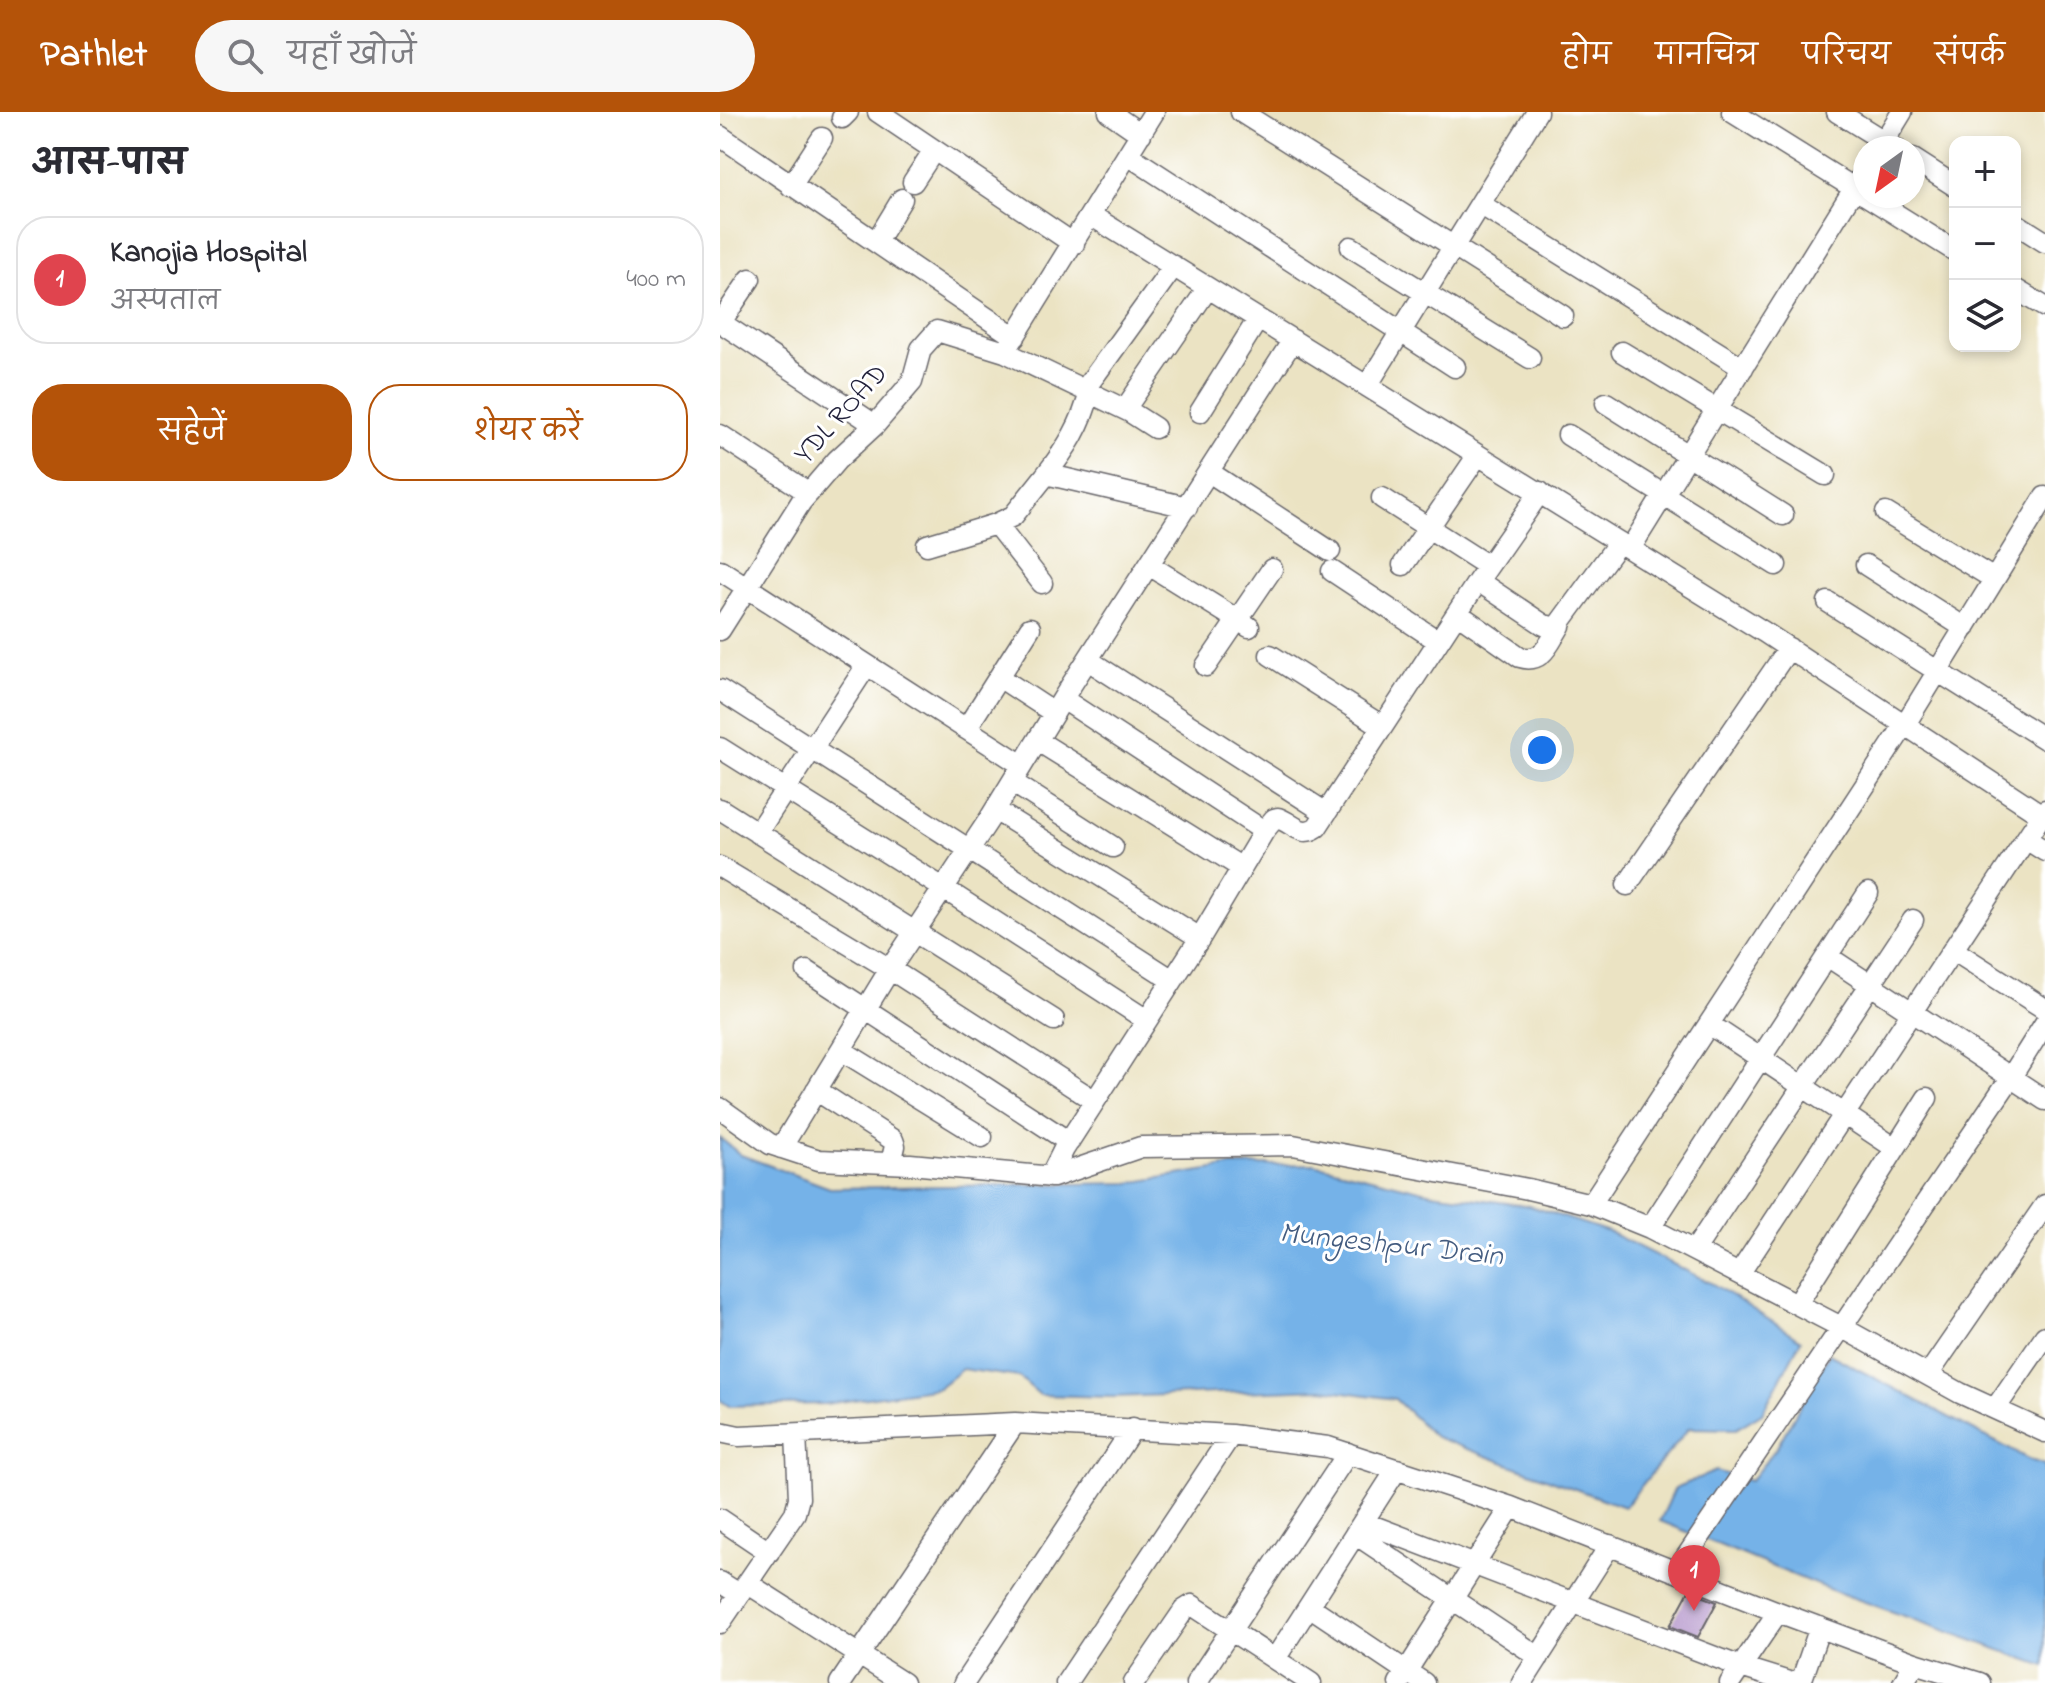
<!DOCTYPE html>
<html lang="hi">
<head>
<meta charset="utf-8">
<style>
	:root { --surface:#fff; --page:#f7f7f7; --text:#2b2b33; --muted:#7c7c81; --line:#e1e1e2; --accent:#b45309 }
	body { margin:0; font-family:"Indie Flower","Playpen Sans Deva",sans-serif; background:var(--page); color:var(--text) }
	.controls { position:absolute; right:24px; top:24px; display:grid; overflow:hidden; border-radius:16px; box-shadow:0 4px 12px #0003 }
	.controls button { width:72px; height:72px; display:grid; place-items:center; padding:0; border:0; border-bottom:2px solid var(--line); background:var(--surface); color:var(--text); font:40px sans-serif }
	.compass { position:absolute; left:1133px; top:24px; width:72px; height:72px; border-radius:50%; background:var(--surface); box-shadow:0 4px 12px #0003; rotate:213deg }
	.you { position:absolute; left:822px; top:638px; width:28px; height:28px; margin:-20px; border:6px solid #fff; border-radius:50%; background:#1a73e8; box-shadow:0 0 0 12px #1a73e833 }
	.badge { display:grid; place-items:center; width:52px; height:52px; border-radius:50%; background:var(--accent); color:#fff; font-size:26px; font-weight:700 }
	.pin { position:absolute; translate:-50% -66px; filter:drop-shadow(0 2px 4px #0008) }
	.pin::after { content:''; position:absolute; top:42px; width:28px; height:24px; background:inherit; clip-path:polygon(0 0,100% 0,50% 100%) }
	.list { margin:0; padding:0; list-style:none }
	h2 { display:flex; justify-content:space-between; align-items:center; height:104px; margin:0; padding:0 32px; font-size:34px }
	h2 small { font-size:26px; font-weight:400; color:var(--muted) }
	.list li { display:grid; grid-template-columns:52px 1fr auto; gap:24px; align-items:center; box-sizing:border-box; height:128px; margin:0 16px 16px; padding:0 16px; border:2px solid var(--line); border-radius:32px }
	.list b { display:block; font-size:30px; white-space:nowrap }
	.list p { margin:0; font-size:26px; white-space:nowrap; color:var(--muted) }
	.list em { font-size:26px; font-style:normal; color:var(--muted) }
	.actions { display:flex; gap:16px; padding:24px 32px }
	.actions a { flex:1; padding:18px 0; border:2px solid var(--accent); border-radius:32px; text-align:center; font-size:28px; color:var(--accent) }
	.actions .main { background:var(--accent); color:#fff }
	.icon { flex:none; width:44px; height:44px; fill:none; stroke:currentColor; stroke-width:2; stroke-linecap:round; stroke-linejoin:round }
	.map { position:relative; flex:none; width:1325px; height:1571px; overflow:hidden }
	header { display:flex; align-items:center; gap:48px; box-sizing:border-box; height:112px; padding:0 40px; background:var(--accent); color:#fff }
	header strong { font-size:38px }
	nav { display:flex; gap:44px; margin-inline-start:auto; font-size:28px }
	.search { width:560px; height:72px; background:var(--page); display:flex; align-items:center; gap:20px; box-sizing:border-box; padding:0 28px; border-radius:44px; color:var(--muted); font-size:30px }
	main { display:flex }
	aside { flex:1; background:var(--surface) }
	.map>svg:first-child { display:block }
	.water { fill:#75b2e8; stroke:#4c6a92; stroke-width:2 }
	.building { fill:#b99dcf }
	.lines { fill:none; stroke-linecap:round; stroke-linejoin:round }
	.minor-casing { stroke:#68666b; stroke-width:23 }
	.minor { stroke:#fff; stroke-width:20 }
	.labels { text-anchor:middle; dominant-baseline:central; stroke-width:6; stroke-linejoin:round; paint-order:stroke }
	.street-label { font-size:28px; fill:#22223b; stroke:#fff }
	.water-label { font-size:30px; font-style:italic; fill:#435c80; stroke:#fff }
</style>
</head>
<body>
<header>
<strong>Pathlet</strong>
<div class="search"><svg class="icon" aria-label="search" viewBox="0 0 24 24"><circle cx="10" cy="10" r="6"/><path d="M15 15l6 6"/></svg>यहाँ खोजें</div>
<nav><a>होम</a><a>मानचित्र</a><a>परिचय</a><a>संपर्क</a></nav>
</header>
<main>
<aside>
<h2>आस-पास<small></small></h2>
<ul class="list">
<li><span class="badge" style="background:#e0444e">1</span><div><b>Kanojia Hospital</b><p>अस्पताल</p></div><em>400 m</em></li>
</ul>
<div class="actions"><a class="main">सहेजें</a><a>शेयर करें</a></div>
</aside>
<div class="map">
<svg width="1325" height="1571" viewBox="0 0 1325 1571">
	<rect width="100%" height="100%" fill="#fff"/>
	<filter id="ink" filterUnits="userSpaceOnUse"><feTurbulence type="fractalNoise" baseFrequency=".0125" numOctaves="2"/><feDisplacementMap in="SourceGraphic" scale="16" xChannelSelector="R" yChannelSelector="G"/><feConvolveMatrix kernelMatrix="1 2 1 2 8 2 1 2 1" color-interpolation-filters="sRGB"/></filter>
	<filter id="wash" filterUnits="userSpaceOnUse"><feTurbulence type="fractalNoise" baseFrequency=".006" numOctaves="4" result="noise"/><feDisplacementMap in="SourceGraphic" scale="32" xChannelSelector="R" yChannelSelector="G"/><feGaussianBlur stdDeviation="1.8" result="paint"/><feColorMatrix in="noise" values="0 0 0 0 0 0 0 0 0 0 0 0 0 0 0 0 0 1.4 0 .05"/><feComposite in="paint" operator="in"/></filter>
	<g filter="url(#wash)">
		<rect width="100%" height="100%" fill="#ebe3c3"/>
		<path class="water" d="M0,1026l21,17 89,33 299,-5 103,-17 82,-2 118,29 98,13 79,26 104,52 88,56 -39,73 -26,16 -47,-1 -65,79 -189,-70 -40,-38 -72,-10 -209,8 -74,-2 -21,-18 -57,-8 -24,19 -113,16 -96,2 -9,-6z
			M1109,1242l201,106 15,5v201l-225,-80 -160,-65 15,-33 41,-17 34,10 27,-34z"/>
		<g id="blocks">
			<path class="building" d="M969,1479l28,11 -19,35 -28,-11z"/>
		</g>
	</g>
	<g filter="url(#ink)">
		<use href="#blocks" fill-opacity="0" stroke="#68666b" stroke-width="2"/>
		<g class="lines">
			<g class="minor-casing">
				<path id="minor" d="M158,0l196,132
					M389,0l32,22
					M521,0l322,204
					M1012,0l133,83
					M1117,0l58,36
					M122,6l6,-6
					M0,24l295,201
					M1160,36l22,-36
					M408,43l327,212
					M1193,47l42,27
					M193,70l21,-32
					M71,74l31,-48
					M1147,84l88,55
					M760,92l263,164
					M372,104l672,416 278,183
					M1295,111l30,19
					M156,130l26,-43
					M631,135l179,111
					M1295,177l30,18
					M0,210l155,103
					M1,210l29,-43
					M285,240l125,60 25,16
					M902,240l203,123
					M647,274l170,-274
					M365,277l89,-123
					M886,291l177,112
					M405,297l83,-121
					M480,300l58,-93
					M0,323l89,58
					M848,323l208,130
					M489,360l121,79
					M325,364c21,-27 37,-51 45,-85
					M662,386l106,68
					M1166,401l108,66
					M276,412l46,59
					M207,433l69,-21 17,-8 32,-40 5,-1 137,32
					M910,437l235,-378
					M429,453l100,62
					M683,453l75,-110
					M1146,453l99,63
					M0,458l302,195
					M612,459l106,70
					M758,469l66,44 12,3 63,-86
					M1108,490l217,137
					M737,501l63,44c23,7 29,-14 40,-31
					M0,518l81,-128 36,-42 38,-35 37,-43 9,-33 16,-18 68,21 149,-240
					M550,543l112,71
					M368,548l238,153
					M486,554l66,-97
					M279,565l55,36
					M0,578l451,289
					M343,587l201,132
					M246,617l64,-101
					M318,629l204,127
					M0,636l223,140 202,131
					M292,670l101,65
					M0,697l334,211
					M275,698l205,128
					M37,721l110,-168
					M1306,727l19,12
					M0,755l170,102 205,132
					M907,773l162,-237
					M1233,838l92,59
					M1107,844l218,144
					M87,859l262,171
					M989,912l186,124
					M121,938l141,87
					M96,978l77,50 2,6 -4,17
					M0,996l50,36 49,16 91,4 143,13 88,-30 152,-2 235,44 63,15 59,24 191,99 119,66 85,39
					M61,1036l109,-179 100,-151 80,-131 223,-347
					M330,1065l14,-28 136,-211 64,-107 10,-12 4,-1c15,5 23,20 39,9l161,-246 62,-89
					M871,1092l313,-478 141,-229
					M930,1116l218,-335
					M974,1139l219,-331
					M1019,1162l306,-464
					M1077,1192l130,-206
					M1208,1263l117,-170
					M1275,1297l50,-73
					M0,1320l19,4 276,-13 216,12 97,12 183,60 267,105 137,51 65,20
					M0,1407l49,33
					M643,1410l378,145 51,16 10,-4 18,-52
					M635,1422l184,123
					M956,1460l335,-495 34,-54
					M0,1470l19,12
					M27,1471l156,100
					M589,1494l115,77
					M0,1511l75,-110 4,-15 -3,-64
					M555,1547l122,-190
					M120,1571l175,-260
					M244,1571l169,-255
					M346,1571l165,-248
					M414,1571l50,-73 8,-5 119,78
					M476,1571l152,-230
					M679,1571l112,-176
					M802,1571l88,-138
					M1010,1571l48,-71
					M1183,1571l12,-20"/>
			</g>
			<use href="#minor" class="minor"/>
		</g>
	</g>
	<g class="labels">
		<g class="street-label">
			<text transform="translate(122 303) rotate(-48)">YDL ROAD</text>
		</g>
		<g class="water-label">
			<text transform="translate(671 1134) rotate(6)">Mungeshpur Drain</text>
		</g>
	</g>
</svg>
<div class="controls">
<button>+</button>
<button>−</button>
<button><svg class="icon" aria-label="layers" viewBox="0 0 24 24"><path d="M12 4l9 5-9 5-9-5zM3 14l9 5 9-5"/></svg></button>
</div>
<svg class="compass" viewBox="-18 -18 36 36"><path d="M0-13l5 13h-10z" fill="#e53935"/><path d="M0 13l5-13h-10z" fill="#7c7c81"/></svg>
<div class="you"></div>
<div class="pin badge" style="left:974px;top:1499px;background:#e0444e">1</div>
</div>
</main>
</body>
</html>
